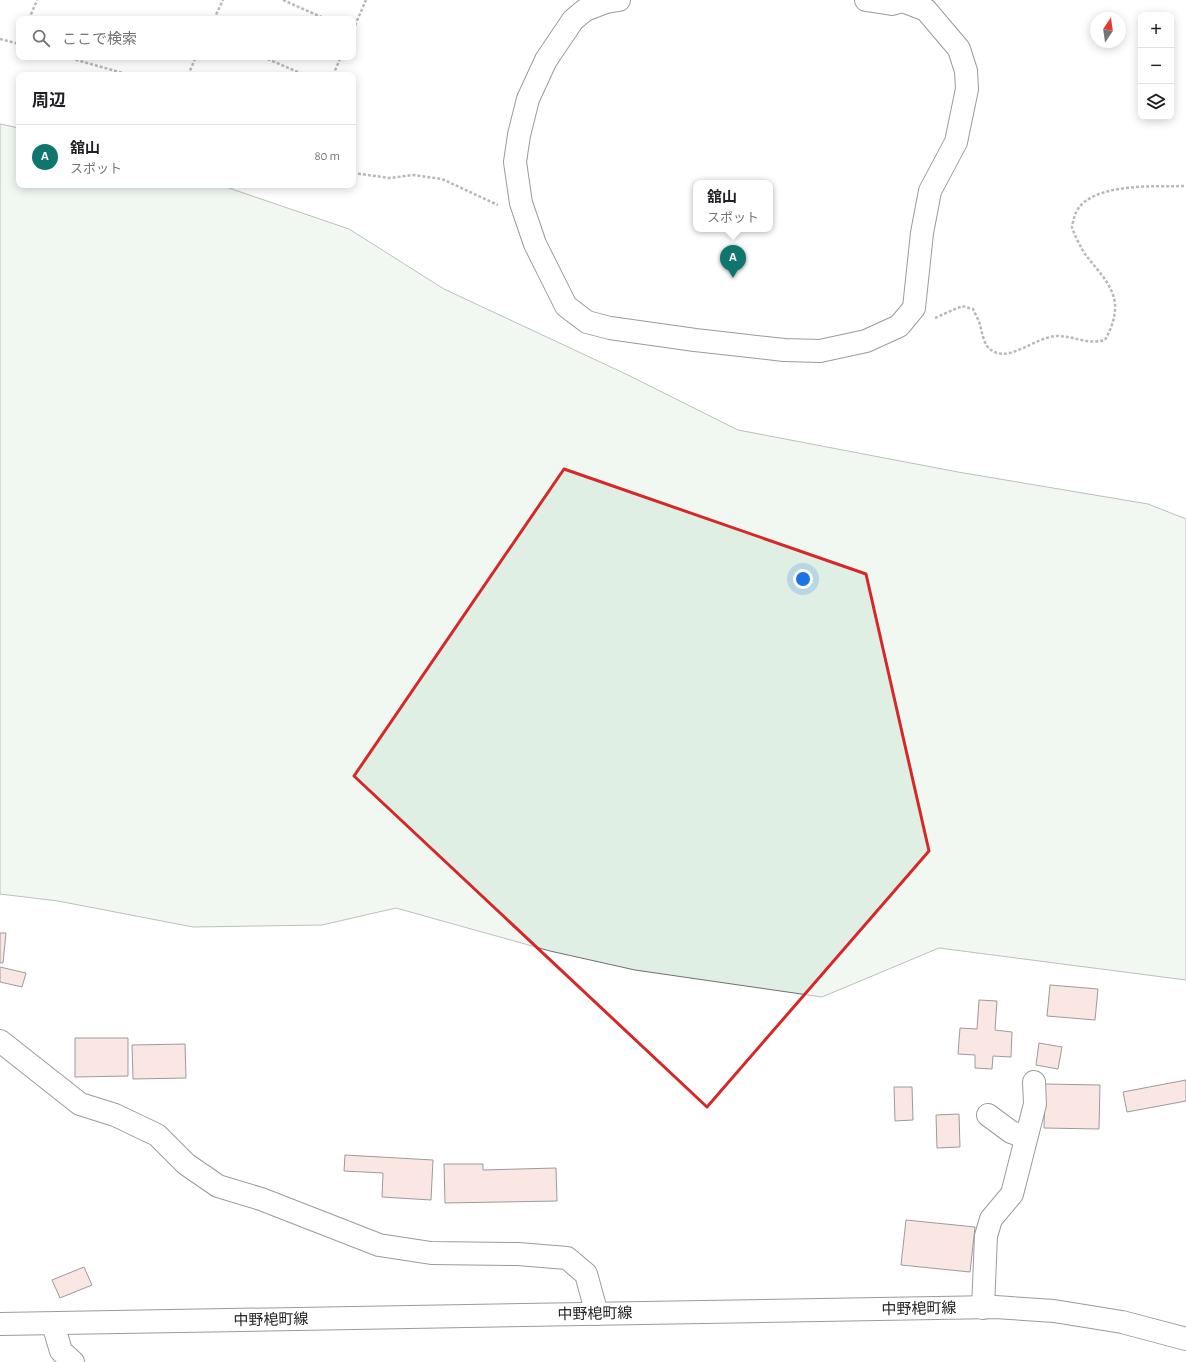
<!DOCTYPE html>
<html lang="ja">
<head>
<meta charset="utf-8">
<style>
	:root { --surface:#fff; --page:#f6f6f6; --text:#202124; --muted:#757577; --line:#e0e0e0; --accent:#0f766e }
	body { margin:0; font-family:"Alegreya Sans","Noto Sans JP",sans-serif; background:var(--page); color:var(--text) }
	.controls { position:absolute; right:12px; top:12px; display:grid; overflow:hidden; border-radius:8px; box-shadow:0 2px 10px #0003 }
	.controls button { width:36px; height:36px; display:grid; place-items:center; padding:0; border:0; border-bottom:1px solid var(--line); background:var(--surface); color:var(--text); font:20px sans-serif }
	.compass { position:absolute; left:1090px; top:12px; width:36px; height:36px; border-radius:50%; background:var(--surface); box-shadow:0 2px 10px #0003; rotate:13deg }
	.you { position:absolute; left:803px; top:579px; width:14px; height:14px; margin:-10px; border:3px solid #fff; border-radius:50%; background:#1a73e8; box-shadow:0 0 0 6px #1a73e833 }
	.badge { display:grid; place-items:center; width:26px; height:26px; border-radius:50%; background:var(--accent); color:#fff; font-size:13px; font-weight:700 }
	.pin { position:absolute; translate:-50% -33px; filter:drop-shadow(0 1px 2px #0008) }
	.pin::after { content:''; position:absolute; top:21px; width:14px; height:12px; background:inherit; clip-path:polygon(0 0,100% 0,50% 100%) }
	.popup { position:absolute; left:693px; top:180px; width:80px; height:52px; box-sizing:border-box; display:grid; place-content:center; border-radius:8px; background:var(--surface); filter:drop-shadow(0 1px 3px #0005); font-size:13px; white-space:nowrap; color:var(--muted) }
	.popup b { font-size:15px; color:var(--text) }
	.popup::after { content:''; position:absolute; left:50%; top:100%; margin-left:-8px; border:8px solid transparent; border-top-color:var(--surface) }
	.list { margin:0; padding:0; list-style:none }
	h2 { display:flex; justify-content:space-between; align-items:center; height:52px; margin:0; padding:0 16px; font-size:17px }
	h2 small { font-size:13px; font-weight:400; color:var(--muted) }
	.list li { display:grid; grid-template-columns:26px 1fr auto; gap:12px; align-items:center; box-sizing:border-box; height:64px; padding:0 16px; border-top:1px solid var(--line) }
	.list b { display:block; font-size:15px; white-space:nowrap }
	.list p { margin:0; font-size:13px; white-space:nowrap; color:var(--muted) }
	.list em { font-size:13px; font-style:normal; color:var(--muted) }
	.icon { flex:none; width:22px; height:22px; fill:none; stroke:currentColor; stroke-width:2; stroke-linecap:round; stroke-linejoin:round }
	.map { position:relative; flex:none; width:1186px; height:1362px; overflow:hidden }
	.search { position:absolute; background:var(--surface); box-shadow:0 2px 10px #0003; left:16px; top:16px; width:340px; height:44px; display:flex; align-items:center; gap:10px; box-sizing:border-box; padding:0 14px; border-radius:8px; color:var(--muted); font-size:15px }
	.panel { position:absolute; background:var(--surface); box-shadow:0 2px 10px #0003; left:16px; top:72px; width:340px; height:116px; border-radius:8px }
	.map>svg:first-child { display:block }
	.green { fill:#e0efe3; stroke:#6f6f6f }
	.building { fill:#f3c9c0; stroke:#222 }
	.lines { fill:none; stroke-linecap:round; stroke-linejoin:round }
	.street-casing { stroke:#222; stroke-width:24 }
	.secondary-casing { stroke:#222; stroke-width:24 }
	.path { stroke:#646464; stroke-width:2.5; stroke-dasharray:3 2; stroke-linecap:butt }
	.street { stroke:#fff; stroke-width:22 }
	.secondary { stroke:#fff; stroke-width:22 }
	.marked { fill:none; stroke:#d62828; stroke-width:3; stroke-linejoin:round }
	.labels { text-anchor:middle; dominant-baseline:central; stroke-width:3; stroke-linejoin:round; paint-order:stroke }
	.street-label { font-size:15px; fill:#222; stroke:#fff }
</style>
</head>
<body>
<div class="map">
<svg width="1186" height="1362" viewBox="0 0 1186 1362">
	<rect width="100%" height="100%" fill="#fff"/>
	<path class="green" d="M0,124l19,4v57h201l129,44 95,60 184,86 110,55 220,42 190,32 38,15v461l-247,-32 -117,49 -187,-27 -85,-19 -154,-43 -74,17 -129,2 -135,-26 -58,-7z"/>
	<path class="building" d="M0,933h6l-3,30h-3z
		M0,967l26,6 -4,14 -22,-5z
		M1050,985l48,4 -3,31 -48,-4z
		M979,1000l18,1 -2,29 17,2 -1,25 -18,-1 -1,13 -17,-1v-13l-17,-1 2,-26 17,1z
		M75,1038h53v38l-53,1z
		M1039,1043l23,4 -4,22 -22,-4z
		M185,1044l1,34 -53,1 -1,-34z
		M1186,1080v21l-59,11 -4,-20z
		M1045,1084l55,1 -1,44 -55,-1z
		M894,1087h18l1,33 -18,1z
		M959,1114l1,33 -23,1 -1,-33z
		M345,1155l88,5 -2,40 -49,-3 1,-24 -39,-2z
		M444,1164h39v6l73,-2 1,33 -112,2z
		M906,1220l69,7 -5,45 -69,-7z
		M84,1267l8,18 -32,13 -8,-18z"/>
	<g class="lines">
		<g class="street-casing">
			<path id="street" d="M619,0l-13,2 -21,8 -12,10 -27,40 -18,39 -9,36 -4,27 6,41 14,41 31,62 21,16 23,6 85,12 89,10 36,1 46,-10 33,-15 15,-18 8,-75 8,-42 26,-49 11,-53 -1,-18 -7,-22 -33,-39 -23,-9 -11,3 -26,-4
				M0,1041l80,63 35,11 42,20 29,29 32,22 43,13 118,46 52,8 87,1 49,4 19,16 11,40
				M988,1115l23,17 15,5
				M983,1308l3,-72 5,-17 21,-25 23,-90 -1,-22
				M53,1324l8,27 12,11"/>
		</g>
		<g class="secondary-casing">
			<path id="secondary" d="M0,1324l995,-17 59,4 68,11 64,17"/>
		</g>
		<path class="path" d="M283,0l43,19
			M29,19l8,-19
			M214,19l9,-19
			M353,30l13,-30
			M0,39l19,5
			M66,57l64,18
			M263,57l42,18
			M188,75l8,-18
			M333,75l8,-18
			M353,173l37,5 23,-3 29,4 56,26
			M935,318l27,-12 11,3c2,5 6,11 7,16 2,7 3,15 7,21 18,22 48,-10 70,-10 18,0 29,9 48,4 6,-11 11,-23 10,-37 -3,-20 -19,-34 -30,-49 -3,-4 -12,-22 -13,-27 0,-3 2,-7 2,-9 9,-37 82,-31 112,-32"/>
		<use href="#street" class="street"/>
		<use href="#secondary" class="secondary"/>
	</g>
	<path d="M0 0H1186V1362H0ZM564,469l302,105 63,277 -222,256 -353,-331z" fill="#fff" fill-opacity=".55" fill-rule="evenodd"/>
	<path class="marked" d="M564,469l302,105 63,277 -222,256 -353,-331z"/>
	<g class="labels">
		<g class="street-label">
			<text transform="translate(919 1309) rotate(-1)">中野梍町線</text>
			<text transform="translate(595 1314) rotate(-1)">中野梍町線</text>
			<text transform="translate(271 1320) rotate(-1)">中野梍町線</text>
		</g>
	</g>
</svg>
<div class="controls">
<button>+</button>
<button>−</button>
<button><svg class="icon" aria-label="layers" viewBox="0 0 24 24"><path d="M12 4l9 5-9 5-9-5zM3 14l9 5 9-5"/></svg></button>
</div>
<svg class="compass" viewBox="-18 -18 36 36"><path d="M0-13l5 13h-10z" fill="#e53935"/><path d="M0 13l5-13h-10z" fill="#757577"/></svg>
<div class="you"></div>
<div class="pin badge" style="left:733px;top:278px">A</div>
<div class="popup"><b>舘山</b>スポット</div>
<div class="search"><svg class="icon" aria-label="search" viewBox="0 0 24 24"><circle cx="10" cy="10" r="6"/><path d="M15 15l6 6"/></svg>ここで検索</div>
<section class="panel">
<h2>周辺<small></small></h2>
<ul class="list">
<li><span class="badge">A</span><div><b>舘山</b><p>スポット</p></div><em>80 m</em></li>
</ul>
</section>
</div>
</body>
</html>
